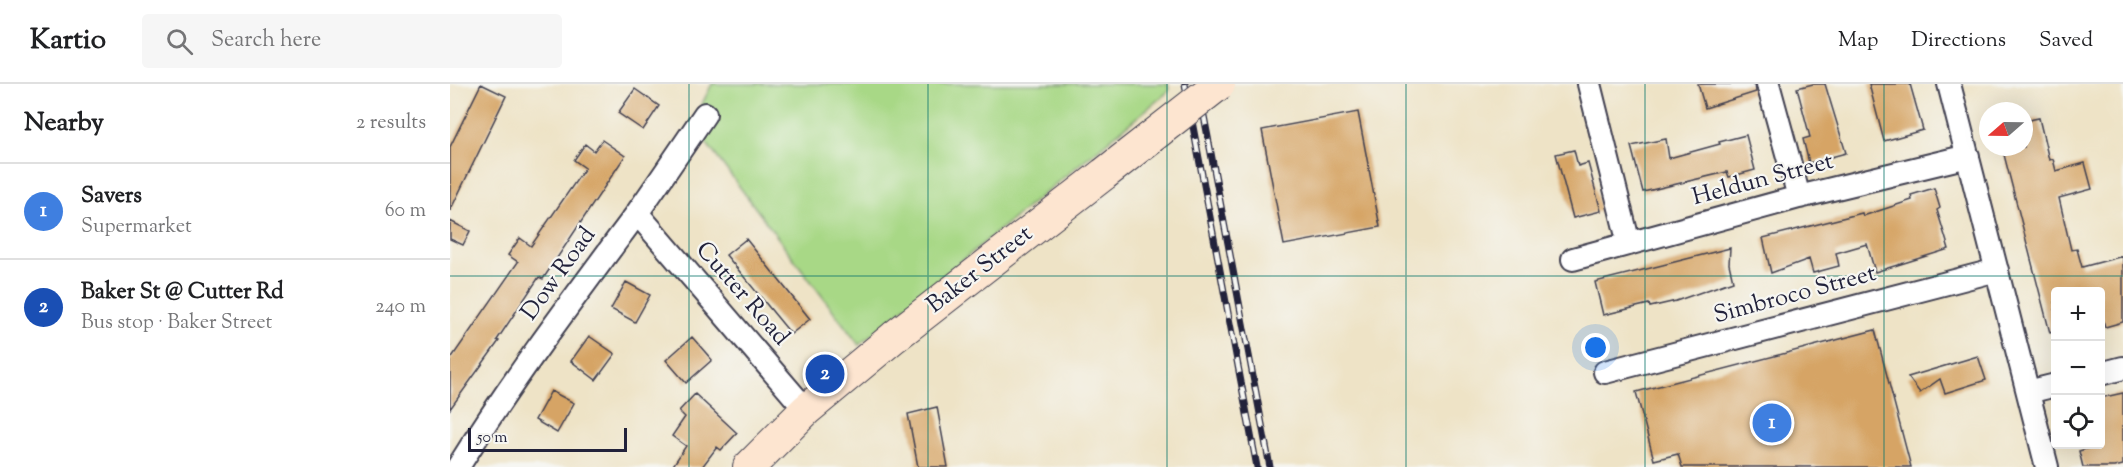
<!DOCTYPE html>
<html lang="en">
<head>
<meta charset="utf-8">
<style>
	:root { --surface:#fff; --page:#f6f6f6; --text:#202124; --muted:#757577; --line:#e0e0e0; --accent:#1a73e8 }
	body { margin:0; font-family:"Sorts Mill Goudy",serif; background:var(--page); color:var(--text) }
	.controls { position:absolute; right:18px; bottom:18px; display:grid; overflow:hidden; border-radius:6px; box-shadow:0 6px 24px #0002 }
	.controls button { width:54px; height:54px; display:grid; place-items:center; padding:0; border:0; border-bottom:2px solid var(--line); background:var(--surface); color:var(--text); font:30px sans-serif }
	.compass { position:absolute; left:1529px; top:18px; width:54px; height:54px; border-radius:50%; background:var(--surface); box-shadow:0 6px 24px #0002; rotate:250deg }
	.scale { position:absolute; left:18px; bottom:15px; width:159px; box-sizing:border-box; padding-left:6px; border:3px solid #22223b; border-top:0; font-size:16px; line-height:21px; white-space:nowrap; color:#22223b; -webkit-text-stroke:4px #f6f6f2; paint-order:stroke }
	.you { position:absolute; left:1146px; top:264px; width:21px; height:21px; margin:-15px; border:4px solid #fff; border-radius:50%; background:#1a73e8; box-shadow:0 0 0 9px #1a73e833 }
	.badge { display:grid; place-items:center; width:39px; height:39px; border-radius:50%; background:var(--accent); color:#fff; font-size:20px; font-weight:700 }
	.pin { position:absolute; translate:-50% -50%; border:3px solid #fff; box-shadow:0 2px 6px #0006 }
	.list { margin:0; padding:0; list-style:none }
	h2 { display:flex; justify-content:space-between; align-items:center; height:78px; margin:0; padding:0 24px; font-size:26px }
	h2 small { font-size:20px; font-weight:400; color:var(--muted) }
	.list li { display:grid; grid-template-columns:39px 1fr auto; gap:18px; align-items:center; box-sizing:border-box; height:96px; padding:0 24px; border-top:2px solid var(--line) }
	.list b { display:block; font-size:22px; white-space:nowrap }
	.list p { margin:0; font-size:20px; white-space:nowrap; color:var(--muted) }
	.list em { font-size:20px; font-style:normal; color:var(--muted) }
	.icon { flex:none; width:33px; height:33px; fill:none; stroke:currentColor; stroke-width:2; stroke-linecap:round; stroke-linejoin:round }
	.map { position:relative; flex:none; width:1673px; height:383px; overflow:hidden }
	header { display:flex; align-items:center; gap:36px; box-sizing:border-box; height:84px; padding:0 30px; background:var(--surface); border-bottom:2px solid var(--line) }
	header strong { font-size:28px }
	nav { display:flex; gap:33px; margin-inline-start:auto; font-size:21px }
	.search { width:420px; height:54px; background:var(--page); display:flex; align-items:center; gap:15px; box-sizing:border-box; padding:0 21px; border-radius:6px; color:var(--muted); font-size:22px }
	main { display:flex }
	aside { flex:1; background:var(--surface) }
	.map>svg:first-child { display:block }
	.green { fill:#a8d886; stroke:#657d60; stroke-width:1.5 }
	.building { fill:#d6a465 }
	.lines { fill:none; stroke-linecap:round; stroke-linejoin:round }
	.street-casing { stroke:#413f50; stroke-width:26 }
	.secondary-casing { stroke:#413f50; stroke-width:34 }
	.street { stroke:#fff; stroke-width:22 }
	.secondary { stroke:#fde5d0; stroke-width:32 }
	.rail-casing { stroke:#22223b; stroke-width:7 }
	.rail { stroke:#f6f6f2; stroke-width:4.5; stroke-dasharray:14; stroke-linecap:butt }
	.secondary-bridge-casing { stroke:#413f50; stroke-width:34; stroke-linecap:butt }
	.secondary-bridge { stroke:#fde5d0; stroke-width:32 }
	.grid { fill:none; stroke:#0f766e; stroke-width:1.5; stroke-opacity:0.55 }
	.labels { text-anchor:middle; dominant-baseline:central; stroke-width:4.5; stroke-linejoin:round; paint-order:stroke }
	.street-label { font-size:24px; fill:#22223b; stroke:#f6f6f2 }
</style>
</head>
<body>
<header>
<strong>Kartio</strong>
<div class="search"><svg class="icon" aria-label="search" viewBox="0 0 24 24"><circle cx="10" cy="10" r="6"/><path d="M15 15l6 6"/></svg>Search here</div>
<nav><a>Map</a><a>Directions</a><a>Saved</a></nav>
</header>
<main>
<aside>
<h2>Nearby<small>2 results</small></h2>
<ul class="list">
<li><span class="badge" style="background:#3f7fe0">1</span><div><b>Savers</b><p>Supermarket</p></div><em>60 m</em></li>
<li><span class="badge" style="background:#1a4fb4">2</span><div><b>Baker St @ Cutter Rd</b><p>Bus stop · Baker Street</p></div><em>240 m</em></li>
</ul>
</aside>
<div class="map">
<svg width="1673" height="383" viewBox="0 0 1673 383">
	<rect width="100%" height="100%" fill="#f6f6f2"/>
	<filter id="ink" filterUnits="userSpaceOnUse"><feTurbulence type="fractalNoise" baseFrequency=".0167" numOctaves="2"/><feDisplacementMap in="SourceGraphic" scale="12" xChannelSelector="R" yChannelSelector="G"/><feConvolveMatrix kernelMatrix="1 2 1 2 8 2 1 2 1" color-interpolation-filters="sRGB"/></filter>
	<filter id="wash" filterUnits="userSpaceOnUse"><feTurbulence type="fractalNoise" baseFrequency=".008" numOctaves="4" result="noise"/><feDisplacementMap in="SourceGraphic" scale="24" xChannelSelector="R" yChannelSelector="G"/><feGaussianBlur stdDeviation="1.35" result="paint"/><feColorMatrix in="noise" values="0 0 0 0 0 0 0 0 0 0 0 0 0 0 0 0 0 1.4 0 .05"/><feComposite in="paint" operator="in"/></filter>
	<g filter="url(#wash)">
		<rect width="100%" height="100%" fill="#eee3c6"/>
		<path class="green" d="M262,0h456l1,7 -310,254 -167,-221z"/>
		<g id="blocks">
			<path class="building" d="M31,0l25,12 -56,115v-64z
				M1248,0h57l1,8 -51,16z
				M1363,0h12l21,69 -37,10 -6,-24 7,-2 -13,-49z
				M1419,0h41l13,46 -39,11z
				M185,5l24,17 -16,24 -25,-17z
				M908,28l22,115 -96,18 -22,-115z
				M1589,34l10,42 4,-1 3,12 29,-8 7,26 -33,9 12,52 6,-1 5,18 41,-11v66l-18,5 -5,-17v-19h-45v41l-5,1 -48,-186h22v-26z
				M1296,51l9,35 -26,7 -2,-5 -84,20 -12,-46 35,-7 3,19 51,-14 -1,-2z
				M152,56l23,16 -82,123 -4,-2 -42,63 2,1 -49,68v-49l68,-98 -10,-7 12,-17 11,8 54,-78 -11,-8 11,-16 9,7z
				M1124,66l4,16 10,-3 13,48 -28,7 -17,-64z
				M1484,104l6,20 -3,2 12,39 -74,23 -8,-28 -31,9 3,13 -26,7 -4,-14 -38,14 -8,-35 99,-25 1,3 49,-16 -1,-5z
				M0,137l20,10 -7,14 -13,-6z
				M296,155l64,80 -19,15 -65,-79z
				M1280,164l-1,16 4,17 -57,20 -26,6 -1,-3 -46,11 -8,-33z
				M176,198l24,13 -15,27 -24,-13z
				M1425,246l36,137h-229l-4,-13 -24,6 -18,-68z
				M139,252l26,18 -19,26 -25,-19z
				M242,253l20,23 -26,23 -20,-23z
				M1528,272l8,24 -41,13 -5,-14 -20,14 -12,-16z
				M101,307l23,12 -17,30 -22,-13z
				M1673,309v72l-9,2h-31l-4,-16 21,-6v-47z
				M245,310l42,39 -16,17 -4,-3 -15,20h-30l14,-21 -14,-10 13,-19 -6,-6z
				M487,323l11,60h-30l-10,-53z"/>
		</g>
	</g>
	<g filter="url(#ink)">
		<use href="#blocks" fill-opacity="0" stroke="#413f50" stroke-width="1.5"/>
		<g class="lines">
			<g class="street-casing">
				<path id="street" d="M1139,0l40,160
					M1318,0l31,113
					M1499,0l98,383
					M187,129l169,197
					M1123,175l226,-62 169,-41
					M1155,288l392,-102
					M1650,290l23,-6
					M1578,308l28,-7
					M8,383c54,-87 116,-169 177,-251 24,-34 47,-68 70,-102"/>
			</g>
			<g class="secondary-casing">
				<path id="secondary" d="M299,383l57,-57 88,-73 210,-163"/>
			</g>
			<use href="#street" class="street"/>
			<use href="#secondary" class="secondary"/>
			<g class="rail-casing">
				<path id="rail" d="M735,0l72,383
					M748,0l72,383"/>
			</g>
			<use href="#rail" class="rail"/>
			<g class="secondary-bridge-casing">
				<path id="secondary-bridge" d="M654,90l115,-90"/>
			</g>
			<use href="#secondary-bridge" class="secondary-bridge"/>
		</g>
	</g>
	<path class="grid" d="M239,0v383M478,0v383M717,0v383M956,0v383M1195,0v383M1434,0v383M0,192h1673"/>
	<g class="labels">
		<g class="street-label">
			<text transform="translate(1313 96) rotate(-15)">Heldun Street</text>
			<text transform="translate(530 186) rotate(-38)">Baker Street</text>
			<text transform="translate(109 190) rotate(-54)">Dow Road</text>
			<text transform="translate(292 210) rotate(49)">Cutter Road</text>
			<text transform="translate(1345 211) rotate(-15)">Simbroco Street</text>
		</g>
	</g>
</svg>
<div class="controls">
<button>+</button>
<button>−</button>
<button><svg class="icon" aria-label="locate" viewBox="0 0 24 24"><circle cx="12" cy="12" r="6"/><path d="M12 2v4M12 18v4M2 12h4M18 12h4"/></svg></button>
</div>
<svg class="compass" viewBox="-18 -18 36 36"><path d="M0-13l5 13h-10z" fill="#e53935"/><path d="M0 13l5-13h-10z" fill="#757577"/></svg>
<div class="scale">50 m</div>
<div class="you"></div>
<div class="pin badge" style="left:1322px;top:339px;background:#3f7fe0">1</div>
<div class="pin badge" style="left:375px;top:290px;background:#1a4fb4">2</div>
</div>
</main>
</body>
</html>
